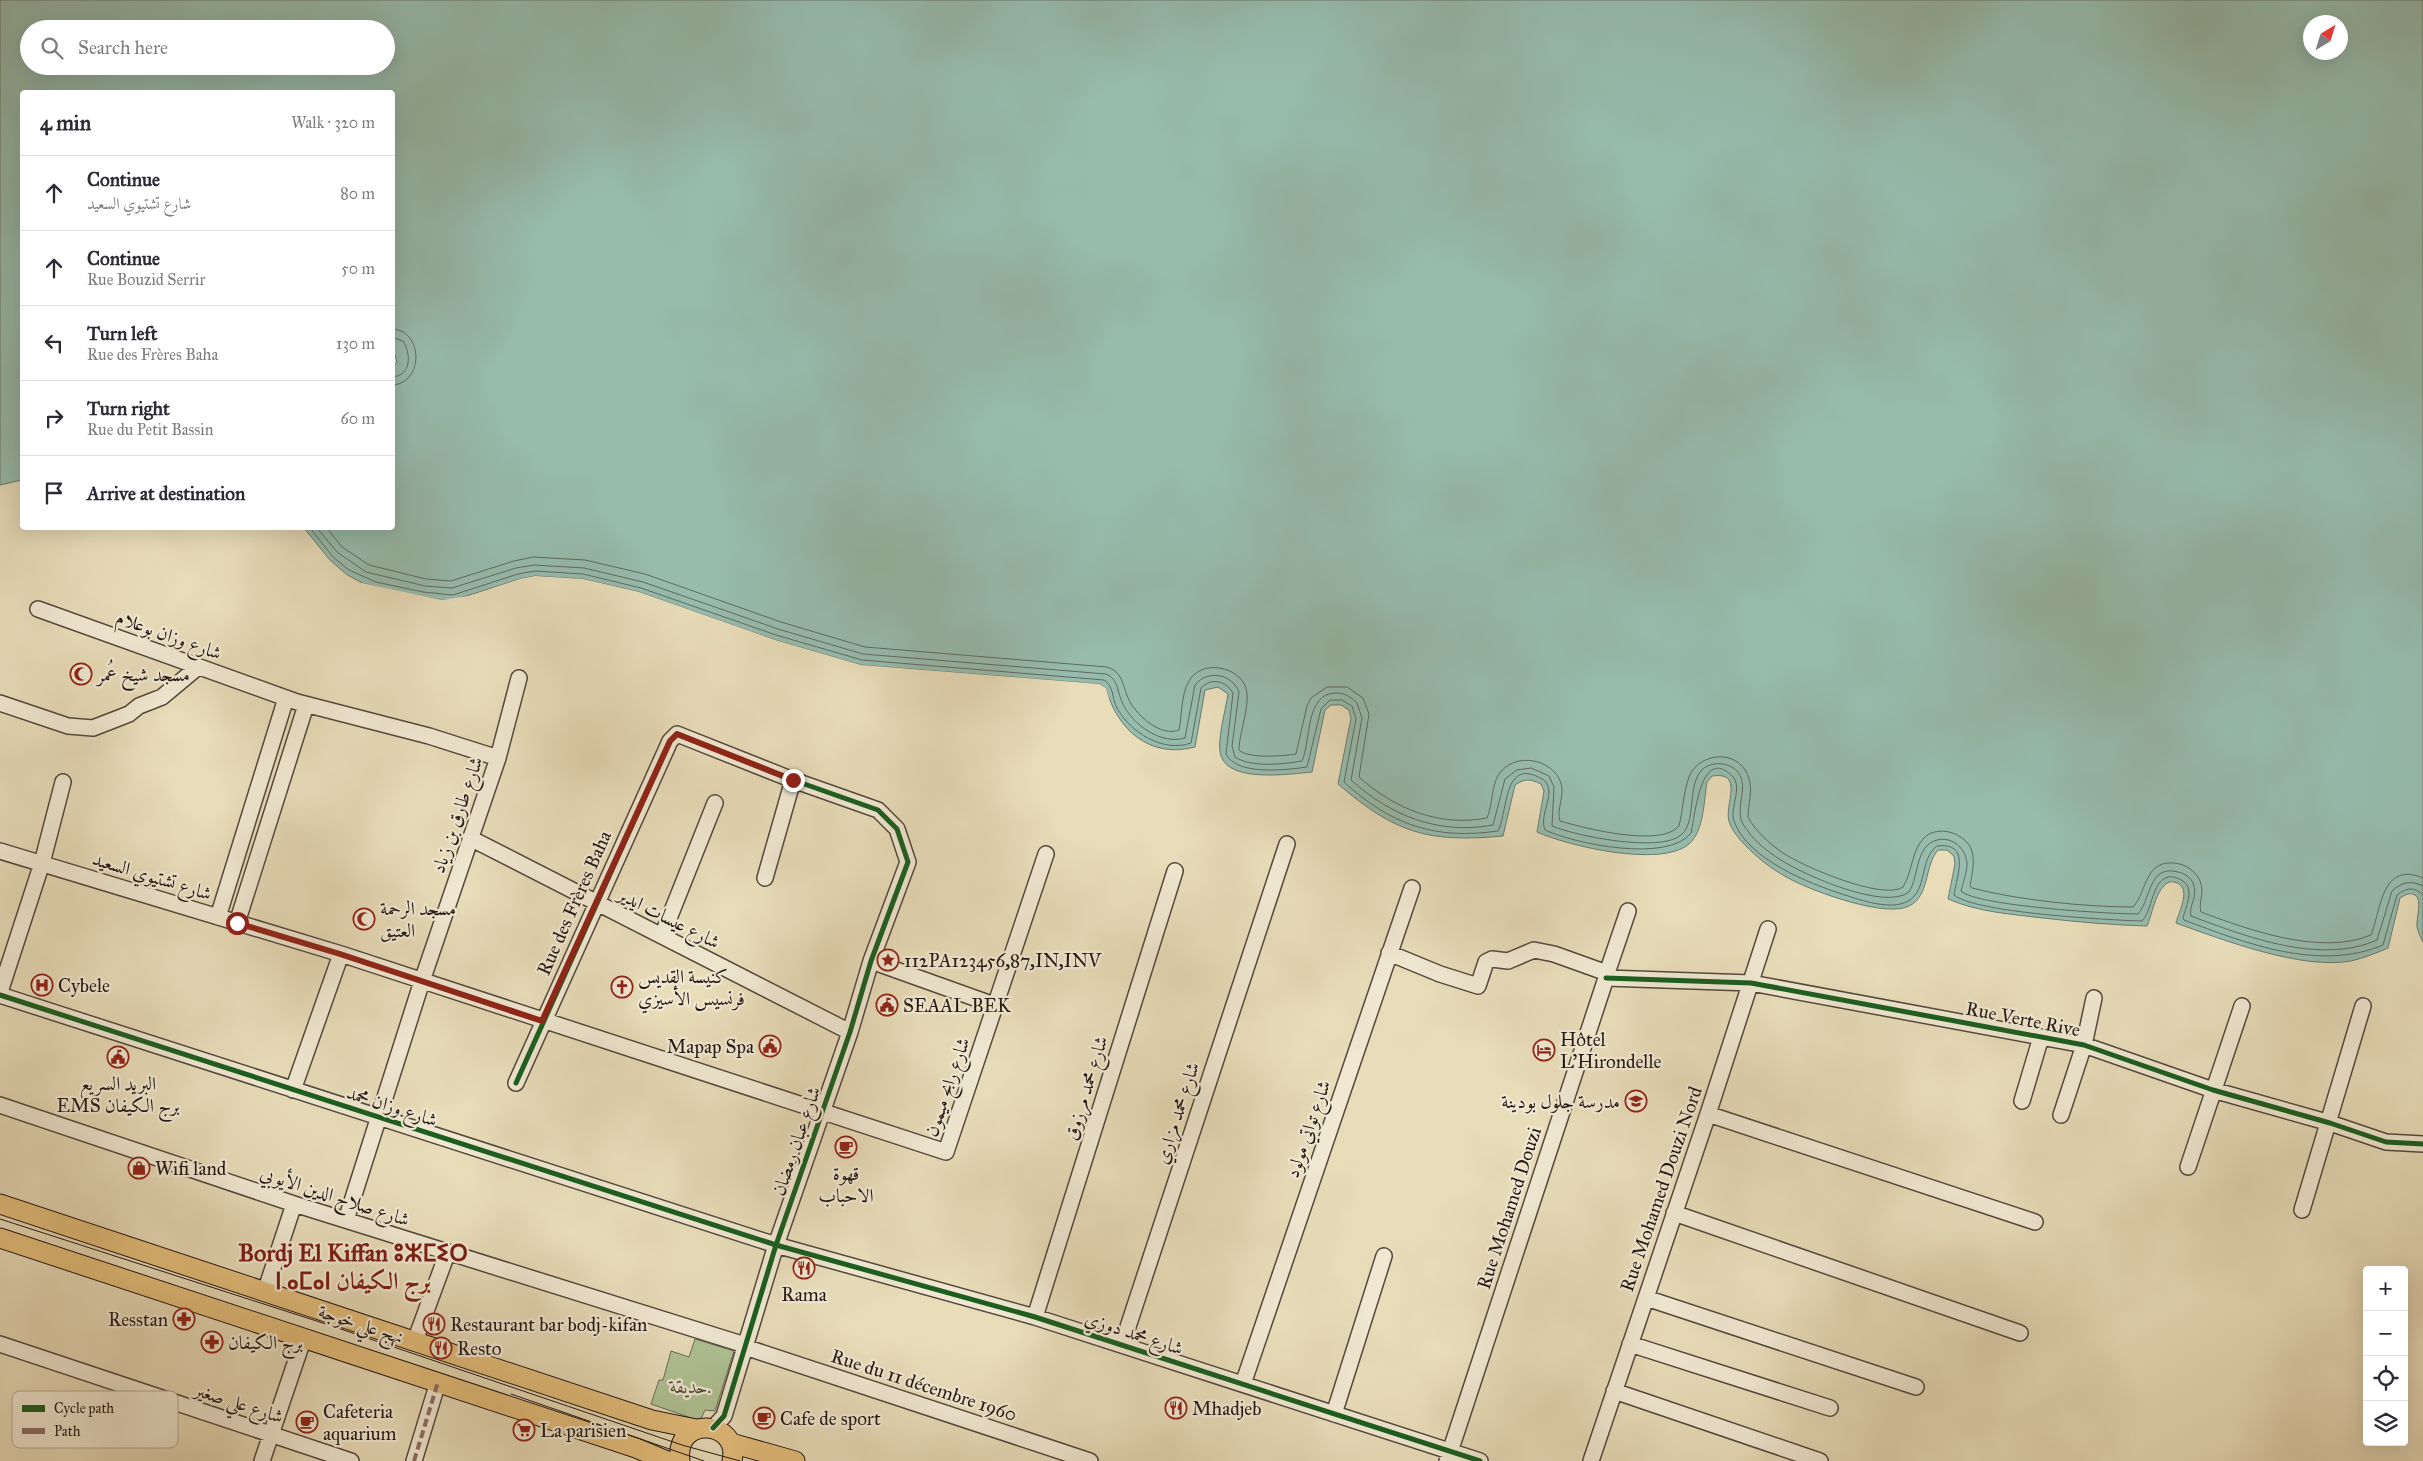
<!DOCTYPE html>
<html lang="en">
<head>
<meta charset="utf-8">
<style>
	:root { --surface:#fff; --page:#f7f7f7; --text:#2b2b33; --muted:#7c7c81; --line:#e1e1e2 }
	body { margin:0; font-family:"IM FELL Great Primer",Amiri,"Noto Sans Tifinagh",serif; background:var(--page); color:var(--text) }
	.controls { position:absolute; right:15px; bottom:15px; display:grid; overflow:hidden; border-radius:5px; box-shadow:0 5px 20px #0002 }
	.controls button { width:45px; height:45px; display:grid; place-items:center; padding:0; border:0; border-bottom:1px solid var(--line); background:var(--surface); color:var(--text); font:25px sans-serif }
	.compass { position:absolute; left:2303px; top:15px; width:45px; height:45px; border-radius:50%; background:var(--surface); box-shadow:0 5px 20px #0002; rotate:38deg }
	.stop { position:absolute; width:15px; height:15px; margin:-11px; border:4px solid #8f2418; border-radius:50%; background:#fff }
	.stop.end { background:#8f2418; border-color:#fff; box-shadow:0 1px 5px #0008 }
	.list { margin:0; padding:0; list-style:none }
	h2 { display:flex; justify-content:space-between; align-items:center; height:65px; margin:0; padding:0 20px; font-size:21px }
	h2 small { font-size:16px; font-weight:400; color:var(--muted) }
	.list li { display:grid; grid-template-columns:32px 1fr auto; gap:15px; align-items:center; box-sizing:border-box; height:75px; padding:0 20px; border-top:1px solid var(--line) }
	.list b { display:block; font-size:19px; white-space:nowrap }
	.list p { margin:0; font-size:16px; white-space:nowrap; color:var(--muted) }
	.list em { font-size:16px; font-style:normal; color:var(--muted) }
	.icon { flex:none; width:28px; height:28px; fill:none; stroke:currentColor; stroke-width:2; stroke-linecap:round; stroke-linejoin:round }
	.map { position:relative; flex:none; width:2423px; height:1461px; overflow:hidden }
	.search { position:absolute; background:var(--surface); box-shadow:0 5px 20px #0002; left:20px; top:20px; width:375px; height:55px; display:flex; align-items:center; gap:12px; box-sizing:border-box; padding:0 18px; border-radius:28px; color:var(--muted); font-size:19px }
	.panel { position:absolute; background:var(--surface); box-shadow:0 5px 20px #0002; left:20px; top:90px; width:375px; height:440px; border-radius:5px }
	.map>svg:first-child { display:block }
	.green { fill:#afc294; stroke:#696d54 }
	.water { fill:#97bcae; stroke:#697a70; fill-rule:evenodd }
	.pier { fill:#e8dcb9 }
	.lines { fill:none; stroke-linecap:round; stroke-linejoin:round }
	.shore { stroke:#5d6a60; stroke-width:1 }
	.minor-casing { stroke:#54493c; stroke-width:18 }
	.major-casing { stroke:#231813; stroke-width:21 }
	.minor { stroke:#f0e8d2; stroke-width:15 }
	.major { stroke:#e4be7c; stroke-width:19 }
	.tram { stroke:#231813; stroke-width:1 }
	.quiet { stroke:#8d6e63; stroke-width:4; stroke-dasharray:8 4; stroke-linecap:butt }
	.cycleway-casing { stroke:#f0e8d2; stroke-width:8 }
	.cycleway { stroke:#1b5e20; stroke-width:5 }
	.route { stroke:#8f2418; stroke-width:6 }
	.labels { text-anchor:middle; dominant-baseline:central; stroke-width:4.5; stroke-linejoin:round; paint-order:stroke }
	.street-label { font-size:19px; fill:#231813; stroke:#f0e8d2 }
	.poi-label { font-size:19px; fill:#231813; stroke:#f0e8d2; text-anchor:start }
	.park-label { font-size:19px; font-style:italic; fill:#4d4b3a; stroke:#f0e8d2 }
	.district-label { font-size:24px; font-weight:bold; fill:#7a1f14; stroke:#f0e8d2 }
	.key { fill:#f0e8d2; stroke:#b2aa99; stroke-width:1 }
	.key-label { font-size:14px; fill:#231813 }
</style>
</head>
<body>
<div class="map">
<svg width="2423" height="1461" viewBox="0 0 2423 1461">
	<rect width="100%" height="100%" fill="#e8dcb9"/>
	<filter id="stains"><feTurbulence type="fractalNoise" baseFrequency=".004" numOctaves="4"/><feColorMatrix values="0 0 0 0 .2 0 0 0 0 .09 0 0 0 0 .02 0 0 0 .5 -.17"/></filter>
	<radialGradient id="worn" r=".72"><stop offset=".6" stop-color="#630" stop-opacity="0"/><stop offset="1" stop-color="#630" stop-opacity=".3"/></radialGradient>
	<path class="green" d="M695,1339l39,12 -19,60 -10,-1 -5,11 -49,-17 8,-24h4l8,-29 18,6z"/>
	<path class="water" d="M0,0h2423v942c-2,-4 -5,-10 -6,-15 -1,-9 6,-28 -2,-32 -6,-3 -10,0 -15,3l-12,50c-12,5 -24,10 -37,13 -49,9 -128,-21 -175,-38 3,-12 17,-37 -2,-41 -4,-1 -8,1 -10,4 -9,8 -12,29 -17,40 -35,-1 -69,-4 -104,-8 -33,-4 -65,-6 -95,-19l7,-35 -1,-8 -7,-6h-9c-14,16 -8,46 -29,56 -23,12 -94,-14 -117,-26 -16,-8 -31,-19 -43,-31 -7,-7 -17,-17 -20,-28 -5,-16 16,-50 -17,-45l-5,6c-3,18 -3,49 -18,62 -28,24 -121,2 -152,-12l7,-41 -3,-7c-10,-5 -16,-6 -26,1l-12,51c-75,7 -108,-3 -165,-52l13,-66 -2,-8 -8,-5h-10l-6,5 -13,62c-22,2 -82,11 -91,-16 -5,-13 5,-47 7,-62l-10,-7 -13,3 -10,57c-45,12 -78,-17 -89,-59l-7,-4 -238,-19 -86,-25 -136,-48 -56,-13 -48,-3 -15,3 -66,21h-12l-39,-7 -41,-10 -16,-9 -16,-14 -26,-32h88v-159l5,-7 -5,-17v-253h-370v388l-22,5zM2310,22h30v30h-30zM29,29h357v37h-357z"/>
	<path class="pier" d="M535,576l48,3 56,13 136,48 86,25 238,19 7,4 3,11 -2,3 -3,-13 -5,-2 -239,-20 -86,-25 -135,-47 -56,-14 -48,-2 -15,2 -51,17 -27,5 -39,-7 -43,-11 2,-2 80,17 27,-4 51,-17z"/>
	<g class="lines">
		<path class="shore" d="M392,329c32,1 32,55 0,56
			M392,337l11,4c8,12 9,35 -11,36
			M310,528l23,29 16,13 27,12 47,10 30,3 65,-21 17,-3 48,3 58,14 135,47 86,25 242,20c10,6 8,19 13,28 13,24 46,45 74,35l10,-55c10,-11 25,-7 32,5l-7,61c11,22 60,16 81,13l14,-58 9,-9h12l10,6 4,13 -12,63c47,43 91,58 154,49 10,-19 5,-75 44,-52 4,2 7,7 7,13 0,11 -9,27 -4,38 30,14 123,33 146,3 4,-16 9,-85 39,-59 15,11 -1,33 4,47 13,38 76,63 111,74 16,5 46,16 63,6 20,-11 11,-42 29,-55 34,-4 20,29 17,49 22,18 155,25 188,26 11,-11 9,-39 26,-44 5,-1 10,1 15,4 12,9 3,25 0,37l1,2c61,23 135,52 199,25l14,-50c9,-7 17,-9 26,0
			M317,528l20,24 29,20 59,14 27,2 64,-20 18,-3 50,3 59,14 135,47 85,25 243,20c13,5 11,19 17,30 10,21 38,41 62,34l10,-53c13,-16 37,-11 44,7l-7,54 3,11c17,11 48,7 67,4 9,-20 3,-68 34,-68 9,0 15,4 21,10l5,15 -11,62c40,36 88,55 142,45l12,-46 12,-9 14,-2 18,8 5,11 -2,39c24,10 108,27 129,9 19,-15 1,-66 33,-71 6,-1 12,0 18,3 22,13 1,40 11,57 9,15 23,27 38,36 23,15 104,51 128,32 8,-13 7,-32 16,-44 15,-18 41,-6 42,16 0,9 -4,18 -6,27 15,15 150,23 177,23 13,-14 10,-50 40,-42 6,1 13,6 15,11 6,13 -5,23 -2,33 56,21 129,49 186,24l15,-49c10,-9 19,-11 31,-5
			M327,528l15,19 27,18 57,14 25,2 63,-20 19,-4 52,3 60,14 136,48 84,25 242,20c18,6 15,21 23,35 9,15 31,35 49,28 3,-14 2,-36 10,-49 12,-22 50,-15 57,7 5,17 -7,44 -7,62 9,9 45,6 57,4l11,-48 4,-8 16,-11h20l16,11 6,16 -10,63c36,32 80,50 128,41 6,-13 4,-32 12,-44 16,-23 54,-15 62,9 4,13 -5,27 -1,38 24,7 101,27 119,5 4,-15 5,-43 13,-55 15,-21 50,-19 57,8 4,11 -1,26 -1,38 8,15 21,26 35,36 19,13 100,48 120,34 10,-16 8,-36 21,-49 14,-14 42,-5 48,13 3,12 0,23 -2,35l2,2c46,12 113,19 161,19 15,-16 11,-51 47,-43 8,2 17,9 20,17 5,13 -2,22 1,31 48,18 120,44 170,23 10,-24 10,-75 52,-57"/>
		<g class="minor-casing">
			<path id="minor" d="M38,609l259,93 132,34 69,22
				M0,703l68,23 25,2 36,-14 10,-8 23,-9 36,-30
				M470,838l380,194
				M0,851l341,103 605,198 100,-298
				M765,878l28,-98
				M218,917l68,-219
				M237,923l69,-218
				M662,936l53,-133
				M1389,953l51,21 38,12 8,-24 6,-3 16,2 26,-11 20,4 53,19 -1,5
				M871,961l126,45
				M1607,973l21,-62
				M1606,978l145,5 333,62 129,45 117,33 56,19 37,2
				M0,992l42,-129 21,-81
				M0,995l776,250 259,72 445,144
				M516,1083l154,-342 7,-7 116,46 85,30 19,19 11,33 -37,99 -21,71 -74,213 -52,171 -11,12
				M293,1090l48,-136
				M2022,1101l19,-64
				M0,1105l294,99 451,141
				M1708,1114l327,108
				M2061,1115l23,-70 10,-47
				M2188,1167l54,-161
				M2302,1210l61,-204
				M1674,1213l346,120
				M346,1220l76,-239 76,-223 21,-80
				M265,1292l29,-88
				M1646,1298l270,89
				M1035,1317l140,-446
				M415,1341l32,-87
				M0,1344l351,117
				M1630,1344l200,64
				M1122,1345l165,-501
				M745,1347l345,114
				M1243,1384l169,-496
				M1614,1391l206,70
				M1334,1414l50,-158
				M262,1461l41,-121
				M414,1461l24,-79
				M1447,1461l159,-483
				M1591,1461l117,-347 60,-185"/>
		</g>
		<g class="major-casing">
			<path id="major" d="M0,1204l652,216 44,9
				M0,1238l636,210 31,13
				M731,1443l64,18
				M680,1461c-6,-47 61,-41 52,0"/>
		</g>
		<use href="#minor" class="minor"/>
		<use href="#major" class="major"/>
		<path class="tram" d="M0,1219l332,107 350,119 58,16
			M511,1394l193,67"/>
		<path class="quiet" d="M414,1461l24,-79"/>
		<g class="cycleway-casing">
			<path id="cycleway" d="M1606,978l145,5 333,62 129,45 117,33 56,19 37,2
				M0,995l776,250 259,72 445,144
				M516,1083l154,-342 7,-7 116,46 85,30 19,19 11,33 -37,99 -21,71 -74,213 -52,171 -11,12"/>
		</g>
		<use href="#cycleway" class="cycleway"/>
	</g>
	<g class="lines">
		<path class="route" d="M237,923l103,31 202,67 128,-280 7,-7 116,46"/>
	</g>
	<defs>
		<g id="mosque-ring" transform="scale(1.125)"><circle r="9.5" fill="#f0e8d2" stroke="#8f2418" stroke-width="1.5"/><path d="M3.5-4.9A6 6 0 1 0 3.5 4.9A5 5 0 1 1 3.5-4.9Z" fill="#8f2418"/></g>
		<g id="sight-ring" transform="scale(1.125)"><circle r="9.5" fill="#f0e8d2" stroke="#8f2418" stroke-width="1.5"/><path d="M0-6L1.8-2.2L6-1.7L2.9 1.2L3.7 5.4L0 3.3L-3.7 5.4L-2.9 1.2L-6-1.7L-1.8-2.2Z" fill="#8f2418"/></g>
		<g id="hospital-ring" transform="scale(1.125)"><circle r="9.5" fill="#f0e8d2" stroke="#8f2418" stroke-width="1.5"/><path d="M-5-5h3v3.5h4V-5h3V5h-3V1.5h-4V5h-3Z" fill="#8f2418"/></g>
		<g id="church-ring" transform="scale(1.125)"><circle r="9.5" fill="#f0e8d2" stroke="#8f2418" stroke-width="1.5"/><path d="M-1.2-6h2.4v3.5h3.3v2.4h-3.3V6h-2.4V-.1h-3.3v-2.4h3.3Z" fill="#8f2418"/></g>
		<g id="civic-ring" transform="scale(1.125)"><circle r="9.5" fill="#f0e8d2" stroke="#8f2418" stroke-width="1.5"/><path d="M-.6-6.5H3V-4.5H.6V-3L4-1V1h2V6H-6V1h2V-1L-.6-3ZM-1.2 2.5V6h2.4V2.5Z" fill="#8f2418"/></g>
		<g id="hotel-ring" transform="scale(1.125)"><circle r="9.5" fill="#f0e8d2" stroke="#8f2418" stroke-width="1.5"/><path d="M-6-4.5h1.5V1H6V5H4.5V3h-9V5H-6ZM-4 0a1.8 1.8 0 1 1 3.6 0ZM.5 0V-2.5h3Q6-2.5 6 0Z" fill="#8f2418"/></g>
		<g id="school-ring" transform="scale(1.125)"><circle r="9.5" fill="#f0e8d2" stroke="#8f2418" stroke-width="1.5"/><path d="M0-5L7-2L0 1L-7-2ZM-4 1L0 2.5L4 1V4Q0 6-4 4Z" fill="#8f2418"/></g>
		<g id="cafe-ring" transform="scale(1.125)"><circle r="9.5" fill="#f0e8d2" stroke="#8f2418" stroke-width="1.5"/><path d="M-5.5-4.5H6V0H3Q3 3.5 0 3.5H-2.5Q-5.5 3.5-5.5 0ZM3-3.2v2h1.7v-2ZM-6 4.5H4V6H-6Z" fill="#8f2418"/></g>
		<g id="shop-ring" transform="scale(1.125)"><circle r="9.5" fill="#f0e8d2" stroke="#8f2418" stroke-width="1.5"/><path d="M-5-2.5h2.3a2.7 3.5 0 0 1 5.4 0H5L5.5 6h-11ZM-1.5-2.5h3a1.5 2.3 0 0 0-3 0Z" fill="#8f2418"/></g>
		<g id="restaurant-ring" transform="scale(1.125)"><circle r="9.5" fill="#f0e8d2" stroke="#8f2418" stroke-width="1.5"/><path d="M-5-6h1v4h1v-4h1v4h1v-4h1v5L-1.5 .5V6h-2V.5L-5-1ZM5-6V6H3V1.5H1.5Q1.5-4 5-6Z" fill="#8f2418"/></g>
		<g id="pharmacy-ring" transform="scale(1.125)"><circle r="9.5" fill="#f0e8d2" stroke="#8f2418" stroke-width="1.5"/><path d="M-2-6h4v4h4v4h-4v4h-4v-4h-4v-4h4Z" fill="#8f2418"/></g>
		<g id="supermarket-ring" transform="scale(1.125)"><circle r="9.5" fill="#f0e8d2" stroke="#8f2418" stroke-width="1.5"/><path d="M-6-5.5h2.5l.6 2H6L4.5 2H-2.5L-4.4-4H-6ZM-1.5 3.2a1.3 1.3 0 1 0 .1 0ZM3 3.2a1.3 1.3 0 1 0 .1 0Z" fill="#8f2418"/></g>
	</defs>
	<g fill-rule="evenodd">
		<use href="#mosque-ring" x="81" y="674"/>
		<use href="#mosque-ring" x="364" y="919"/>
		<use href="#sight-ring" x="888" y="960"/>
		<use href="#hospital-ring" x="42" y="985"/>
		<use href="#church-ring" x="622" y="987"/>
		<use href="#civic-ring" x="887" y="1005"/>
		<use href="#civic-ring" x="770" y="1046"/>
		<use href="#hotel-ring" x="1544" y="1050"/>
		<use href="#civic-ring" x="118" y="1057"/>
		<use href="#school-ring" x="1636" y="1101"/>
		<use href="#cafe-ring" x="846" y="1147"/>
		<use href="#shop-ring" x="139" y="1168"/>
		<use href="#restaurant-ring" x="804" y="1268"/>
		<use href="#pharmacy-ring" x="184" y="1319"/>
		<use href="#restaurant-ring" x="434" y="1324"/>
		<use href="#pharmacy-ring" x="212" y="1342"/>
		<use href="#restaurant-ring" x="441" y="1348"/>
		<use href="#restaurant-ring" x="1176" y="1408"/>
		<use href="#cafe-ring" x="764" y="1418"/>
		<use href="#cafe-ring" x="307" y="1422"/>
		<use href="#supermarket-ring" x="524" y="1430"/>
	</g>
	<g class="labels">
		<g class="street-label">
			<text transform="translate(169 635) rotate(20)">شارع وزان بوعلام</text>
			<text transform="translate(457 815) rotate(-71)">شارع طارق بن زياد</text>
			<text transform="translate(152 876) rotate(17)">شارع تشتيوي السعيد</text>
			<text transform="translate(574 903) rotate(-66)">Rue des Frères Baha</text>
			<text transform="translate(669 918) rotate(27)">شارع عيسات ايدير</text>
			<text transform="translate(2023 1019) rotate(11)">Rue Verte Rive</text>
			<text transform="translate(947 1087) rotate(-71)">شارع رابح ميمون</text>
			<text transform="translate(1086 1088) rotate(-73)">شارع محمد مرزوق</text>
			<text transform="translate(392 1106) rotate(18)">شارع وزان محمد</text>
			<text transform="translate(1177 1113) rotate(-72)">شارع محمد مزاري</text>
			<text transform="translate(1308 1129) rotate(-71)">شارع تواتي مولود</text>
			<text transform="translate(796 1141) rotate(-71)">شارع عبان رمضان</text>
			<text transform="translate(1661 1189) rotate(-71)">Rue Mohamed Douzi Nord</text>
			<text transform="translate(335 1196) rotate(18)">شارع صلاح الدين الأيوبي</text>
			<text transform="translate(1509 1208) rotate(-72)">Rue Mohamed Douzi</text>
			<text transform="translate(361 1324) rotate(18)">نهج علي خوجة</text>
			<text transform="translate(1134 1333) rotate(18)">شارع محمد دوزي</text>
			<text transform="translate(924 1385) rotate(18)">Rue du 11 décembre 1960</text>
			<text transform="translate(239 1403) rotate(18)">شارع علي صغير</text>
		</g>
		<g class="poi-label">
			<text x="97" y="674">مسجد شيخ عُمر</text>
			<text x="380" y="908">مسجد الرحمة<tspan x="380" dy="22">العتيق</tspan></text>
			<text x="904" y="960">112PA123456,87,IN,INV</text>
			<text x="638" y="976">كنيسة القديس<tspan x="638" dy="22">فرنسيس الأسيزي</tspan></text>
			<text x="58" y="985">Cybele</text>
			<text x="903" y="1005">SEAAL BEK</text>
			<text x="1560" y="1039">Hôtel<tspan x="1560" dy="22">L'Hirondelle</tspan></text>
			<text x="754" y="1046" text-anchor="end">Mapap Spa</text>
			<text x="118" y="1083" text-anchor="middle">البريد السريع<tspan x="118" dy="22">EMS برج الكيفان</tspan></text>
			<text x="1620" y="1101" text-anchor="end">مدرسة جلول بودينة</text>
			<text x="155" y="1168">Wifi land</text>
			<text x="846" y="1173" text-anchor="middle">قهوة<tspan x="846" dy="22">الاحباب</tspan></text>
			<text x="804" y="1294" text-anchor="middle">Rama</text>
			<text x="168" y="1319" text-anchor="end">Resstan</text>
			<text x="450" y="1324">Restaurant bar bodj-kifan</text>
			<text x="228" y="1342">برج الكيفان</text>
			<text x="457" y="1348">Resto</text>
			<text x="1192" y="1408">Mhadjeb</text>
			<text x="323" y="1411">Cafeteria<tspan x="323" dy="22">aquarium</tspan></text>
			<text x="780" y="1418">Cafe de sport</text>
			<text x="540" y="1430">La parisien</text>
		</g>
		<g class="park-label">
			<text x="691" y="1386">حديقة.</text>
		</g>
		<g class="district-label">
			<text x="353" y="1253">Bordj El Kiffan ⵓⵣⵎⵉⵔ<tspan x="353" dy="28">ⵏ ⴰⵎⴰⵏ برج الكيفان</tspan></text>
		</g>
	</g>
	<rect x="12" y="1391" width="166" height="57" rx="8" class="key"/>
	<rect x="22" y="1405" width="23" height="7" fill="#1b5e20"/>
	<rect x="22" y="1428" width="23" height="6" fill="#8d6e63"/>
	<g class="key-label">
		<text x="54" y="1413">Cycle path</text>
		<text x="54" y="1436">Path</text>
	</g>
	<rect width="100%" height="100%" filter="url(#stains)"/>
	<rect width="100%" height="100%" fill="url(#worn)"/>
</svg>
<div class="controls">
<button>+</button>
<button>−</button>
<button><svg class="icon" aria-label="locate" viewBox="0 0 24 24"><circle cx="12" cy="12" r="6"/><path d="M12 2v4M12 18v4M2 12h4M18 12h4"/></svg></button>
<button><svg class="icon" aria-label="layers" viewBox="0 0 24 24"><path d="M12 4l9 5-9 5-9-5zM3 14l9 5 9-5"/></svg></button>
</div>
<svg class="compass" viewBox="-18 -18 36 36"><path d="M0-13l5 13h-10z" fill="#e53935"/><path d="M0 13l5-13h-10z" fill="#7c7c81"/></svg>
<div class="stop" style="left:237px;top:923px"></div>
<div class="stop end" style="left:793px;top:780px"></div>
<div class="search"><svg class="icon" aria-label="search" viewBox="0 0 24 24"><circle cx="10" cy="10" r="6"/><path d="M15 15l6 6"/></svg>Search here</div>
<section class="panel">
<h2>4 min<small>Walk · 320 m</small></h2>
<ul class="list">
<li><svg class="icon" aria-label="ahead" viewBox="0 0 24 24"><path d="M12 20V5M6 11l6-6 6 6"/></svg><div><b>Continue</b><p>شارع تشتيوي السعيد</p></div><em>80 m</em></li>
<li><svg class="icon" aria-label="ahead" viewBox="0 0 24 24"><path d="M12 20V5M6 11l6-6 6 6"/></svg><div><b>Continue</b><p>Rue Bouzid Serrir</p></div><em>50 m</em></li>
<li><svg class="icon" aria-label="left" viewBox="0 0 24 24"><path d="M17 20v-9H6M10 6l-5 5 5 5"/></svg><div><b>Turn left</b><p>Rue des Frères Baha</p></div><em>130 m</em></li>
<li><svg class="icon" aria-label="right" viewBox="0 0 24 24"><path d="M7 20v-9h11M14 6l5 5-5 5"/></svg><div><b>Turn right</b><p>Rue du Petit Bassin</p></div><em>60 m</em></li>
<li><svg class="icon" aria-label="arrive" viewBox="0 0 24 24"><path d="M6 21V4h12l-3 4 3 4H6"/></svg><div><b>Arrive at destination</b></div></li>
</ul>
</section>
</div>
</body>
</html>
